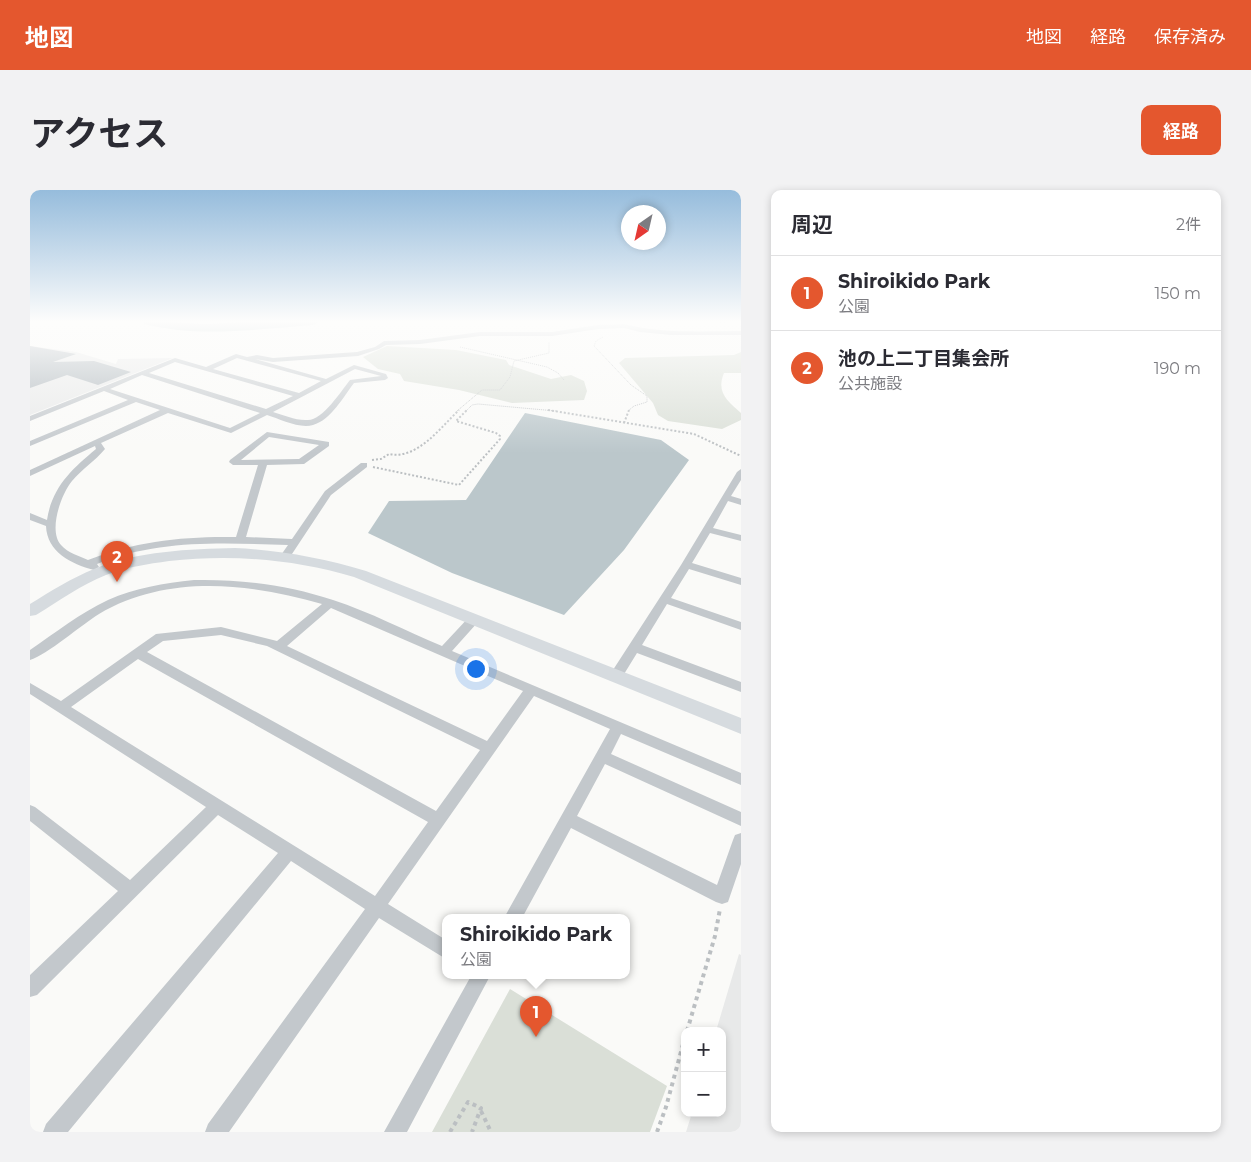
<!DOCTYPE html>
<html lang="ja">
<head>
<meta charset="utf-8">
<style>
	:root { --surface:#fff; --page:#f2f2f3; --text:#2b2b33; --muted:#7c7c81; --line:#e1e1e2; --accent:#e4572e }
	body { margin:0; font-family:Montserrat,"Noto Sans JP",sans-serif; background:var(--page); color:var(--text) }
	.controls { position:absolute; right:15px; bottom:15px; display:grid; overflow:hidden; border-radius:10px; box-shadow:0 2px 8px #0003 }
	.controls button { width:45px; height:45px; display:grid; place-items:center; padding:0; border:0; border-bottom:1px solid var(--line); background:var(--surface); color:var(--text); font:25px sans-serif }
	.compass { position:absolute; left:591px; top:15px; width:45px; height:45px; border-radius:50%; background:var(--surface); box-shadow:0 2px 8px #0003; rotate:214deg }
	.you { position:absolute; left:445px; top:478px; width:18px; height:18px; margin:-12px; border:4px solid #fff; border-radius:50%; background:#1a73e8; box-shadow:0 0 0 8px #1a73e833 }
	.badge { display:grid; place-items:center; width:32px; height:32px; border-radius:50%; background:var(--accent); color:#fff; font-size:16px; font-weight:700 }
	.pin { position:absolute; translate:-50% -41px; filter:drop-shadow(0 1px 2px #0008) }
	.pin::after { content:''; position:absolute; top:26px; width:18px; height:15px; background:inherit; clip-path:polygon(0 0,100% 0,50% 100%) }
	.popup { position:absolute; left:412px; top:724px; width:188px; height:65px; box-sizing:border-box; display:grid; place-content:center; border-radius:10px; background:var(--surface); filter:drop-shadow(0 1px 4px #0005); font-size:16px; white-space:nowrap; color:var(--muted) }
	.popup b { font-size:19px; color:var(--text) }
	.popup::after { content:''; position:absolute; left:50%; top:100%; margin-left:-10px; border:10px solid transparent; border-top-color:var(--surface) }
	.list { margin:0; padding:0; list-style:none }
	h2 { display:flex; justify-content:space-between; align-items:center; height:65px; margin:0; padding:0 20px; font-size:21px }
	h2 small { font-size:16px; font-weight:400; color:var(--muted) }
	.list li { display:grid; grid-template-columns:32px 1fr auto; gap:15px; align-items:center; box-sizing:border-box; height:75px; padding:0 20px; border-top:1px solid var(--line) }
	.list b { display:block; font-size:19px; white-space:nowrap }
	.list p { margin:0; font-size:16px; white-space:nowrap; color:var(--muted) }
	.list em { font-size:16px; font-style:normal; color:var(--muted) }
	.map { position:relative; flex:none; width:711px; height:942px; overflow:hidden; border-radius:10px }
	header { display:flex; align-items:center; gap:30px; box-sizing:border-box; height:70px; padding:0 25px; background:var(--accent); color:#fff }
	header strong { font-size:24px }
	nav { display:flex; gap:28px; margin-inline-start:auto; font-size:18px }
	.intro { display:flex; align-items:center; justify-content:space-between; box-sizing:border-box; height:120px; padding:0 30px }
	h1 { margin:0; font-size:35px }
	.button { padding:12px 22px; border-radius:10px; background:var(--accent); color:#fff; font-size:18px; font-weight:700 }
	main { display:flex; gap:30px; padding:0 30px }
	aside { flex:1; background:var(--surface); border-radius:10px; box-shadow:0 2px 8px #0003 }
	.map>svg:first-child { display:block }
	.built { fill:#e8e9e9 }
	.green { fill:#dadfd7 }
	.water { fill:#bbc7cb }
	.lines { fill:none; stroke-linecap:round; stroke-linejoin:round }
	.river { fill:#bbc7cb; fill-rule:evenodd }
	.building { fill:#aab3b9 }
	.path-far2 { stroke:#bbbfc2; stroke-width:1; stroke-dasharray:1 1; stroke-linecap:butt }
	.path-far1 { stroke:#bbbfc2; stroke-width:2; stroke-dasharray:2 2; stroke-linecap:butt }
	.path { stroke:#bbbfc2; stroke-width:4; stroke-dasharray:4 4; stroke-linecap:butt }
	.street { fill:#c3c8cc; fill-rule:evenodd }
	.secondary { fill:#d6dbdf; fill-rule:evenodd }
</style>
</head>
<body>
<header>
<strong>地図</strong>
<nav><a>地図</a><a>経路</a><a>保存済み</a></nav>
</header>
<div class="intro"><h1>アクセス</h1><a class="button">経路</a></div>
<main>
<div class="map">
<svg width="711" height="942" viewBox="0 0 711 942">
	<rect width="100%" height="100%" fill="#fafaf8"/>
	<path class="built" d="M0,156l46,6 40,12 2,-5 55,-1 -143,57z
		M709,764l2,1v177h-55l6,-19h30v-82h-6z"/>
	<path class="green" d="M357,156l69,4 50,10 3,5 42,14 20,-4 13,6 3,10 -3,9 -72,3 -53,-13 -55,-9 -4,-7 -22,-5 -15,-12z
		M711,162v21h-17c-8,19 3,28 17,40v7l-19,9 -54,-8 -10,-6 -5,-12 -34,-40 6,-5 109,-3z
		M480,799l157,97 -17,46h-218z"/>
	<path class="water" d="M495,223l136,27 28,20 -65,90 -60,65 -112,-42 -84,-40 21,-32 77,-1z"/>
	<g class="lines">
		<path class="river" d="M112,131l65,3 61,-3h51l-6,4c-57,4 -113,13 -169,-1z"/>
	</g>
	<path class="building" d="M0,156l46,8 -23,8 41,-1 37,11 -33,13 -31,-10 -37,13z"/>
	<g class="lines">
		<path class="path-far2" d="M679,131l16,2
			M573,147l-7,4 -2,5 37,39 16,11v6l-13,4 -6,5
			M430,157l87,20 11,6 6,7
			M427,221l25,-21h18l10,-13 4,-16 35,-8v-11
			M436,221l6,-6 6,-1 78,7"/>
		<path class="path-far1" d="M518,220l146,24 47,22
			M594,233l5,-13
			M342,270l9,-1 8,-5c28,6 51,-26 70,-44
			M343,277l86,18 41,-46v-3l-4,-3 -40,-12 11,-11"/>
		<path class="path" d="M657,841l28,-95 5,-27
			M451,921l10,21
			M420,942l18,-30 13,6 -9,24
			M627,942l9,-25 19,-70"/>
		<path class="street" d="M594,134c38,10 78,7 117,7v4h-70l-31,-3 -16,-4 -26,1 -46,7h-72l-60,8 -34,1 -7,4 -21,7 -85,6 -18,-3 71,20 28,-14 32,9 2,4 -3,2 -31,3c-10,13 -23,37 -41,42 -14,4 -33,-6 -46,-10l-36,18 -63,-20 -67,30 4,6c-10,12 -23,20 -33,32 -11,13 -24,50 -11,64 7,8 18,11 27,15 48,-19 97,-24 148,-23l22,-72h-25l-4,-3 1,-2 37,-28 62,10v4l-25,18 -37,1 -21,72 46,2 33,-48 36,-28h6v4l-36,28 -41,62h-8l-1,-2 7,-10c-65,-2 -130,-6 -191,19l2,3 -5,3c-23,-6 -47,-18 -48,-44l-16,-6v-7l17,7c5,-33 25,-51 49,-71l-1,-3 -65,30v-6l130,-60 -24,-8 -106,44v-5l98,-41 -24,-9 -74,30v-5l145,-58 31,9 30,-13 11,3 10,-2 16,3 84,-6 18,-5 9,-6 36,-1 60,-8h72l46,-7zM207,168l84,23 -22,12 -86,-24zM145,172l118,34 -27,13 -117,-36zM325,179l26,7 -31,4c-9,11 -27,40 -42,40 -12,1 -24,-5 -35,-8zM112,185l118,38 -30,15 -120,-39zM239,247l50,8 -20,14 -58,1z
			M711,279v11l-10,16 10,3v6l-13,-4 -15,27 28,7v6l-31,-8 -18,30 49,15v7l-52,-16 -18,29 70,24v8l-74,-26 -25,41 99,37v10l-104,-39 -16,26h-10l-1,-3 1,-3 70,-108 56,-93z
			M164,390c47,-1 94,5 139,20 37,12 73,31 109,46l28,-30h8l2,3 -2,3 -26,29 289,122v12l-120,-51 -10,20 130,58v14l-136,-62 -28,52 140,69 16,-45 2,-5 6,-2v31l-13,38 -6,2 -6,-2 -145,-74 -49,90h-18l106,-189 -76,-33 -146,208 58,36v19l-67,-41 -150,214h-24l3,-8 157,-215 -74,-48 -223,271h-25l3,-8 232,-271 -60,-38 -181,180 -7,2v-22l88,-84 -88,-70v-16l5,2 95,73 76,-73 -176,-113v-11l31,18 95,-67 65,-7 56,14 45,-37c-73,-21 -155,-30 -223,10 -18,11 -52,41 -69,46v-10c25,-17 50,-37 78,-50 27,-12 56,-17 86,-20zM301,418l192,83 -36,50 -200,-95zM191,445l46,11 213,104 -44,61 -289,-159 16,-11zM108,469l290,163 -53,74 -304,-189z
			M441,786h19l-83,156h-23z"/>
		<path class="secondary" d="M205,358c45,2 88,10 131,23l375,147v16l-387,-157c-61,-18 -122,-23 -185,-16 -21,3 -43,6 -63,14 -25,10 -47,26 -70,40l-6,1v-12c21,-13 42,-26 64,-35 44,-18 95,-20 141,-21z"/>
	</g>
	<linearGradient id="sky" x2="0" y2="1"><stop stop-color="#96bcdc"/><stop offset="0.5" stop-color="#fdfdfc"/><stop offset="1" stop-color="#fdfdfc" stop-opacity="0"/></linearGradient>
	<rect width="711" height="263" fill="url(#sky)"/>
</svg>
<div class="controls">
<button>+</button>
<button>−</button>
</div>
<svg class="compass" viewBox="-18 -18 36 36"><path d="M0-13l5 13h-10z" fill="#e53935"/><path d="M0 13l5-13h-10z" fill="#7c7c81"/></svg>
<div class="you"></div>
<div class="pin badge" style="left:506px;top:847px">1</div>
<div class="popup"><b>Shiroikido Park</b>公園</div>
<div class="pin badge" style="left:87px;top:392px">2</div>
</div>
<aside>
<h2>周辺<small>2件</small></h2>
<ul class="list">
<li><span class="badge">1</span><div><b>Shiroikido Park</b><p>公園</p></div><em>150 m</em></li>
<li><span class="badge">2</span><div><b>池の上二丁目集会所</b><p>公共施設</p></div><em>190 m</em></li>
</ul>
</aside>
</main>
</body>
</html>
